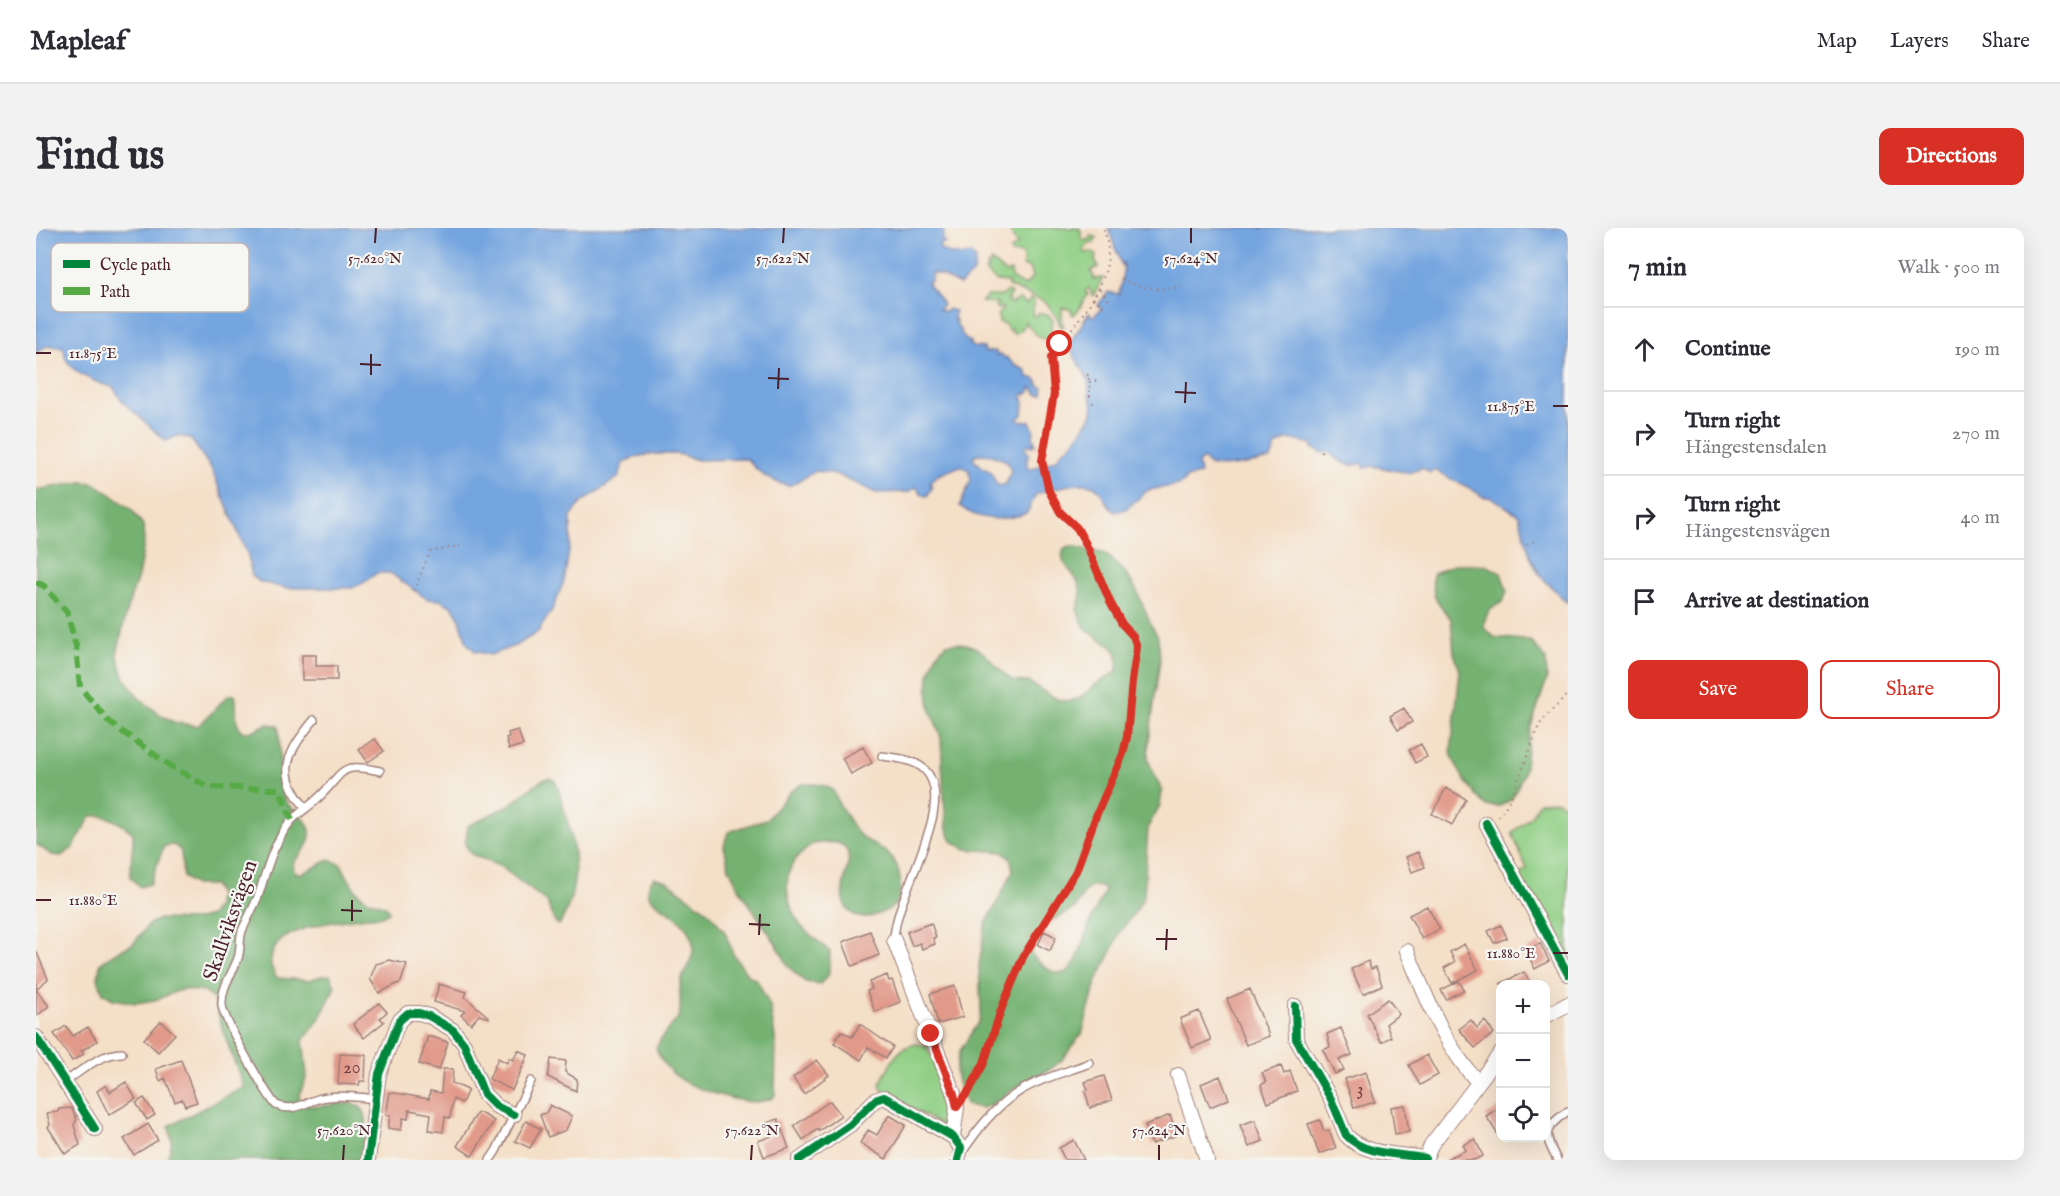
<!DOCTYPE html>
<html lang="en">
<head>
<meta charset="utf-8">
<style>
	:root { --surface:#fff; --page:#f2f2f3; --text:#2b2b33; --muted:#7c7c81; --line:#e1e1e2; --accent:#d93025 }
	body { margin:0; font-family:"IM FELL English",serif; background:var(--page); color:var(--text) }
	.controls { position:absolute; right:18px; bottom:18px; display:grid; overflow:hidden; border-radius:12px; box-shadow:0 6px 24px #0002 }
	.controls button { width:54px; height:54px; display:grid; place-items:center; padding:0; border:0; border-bottom:2px solid var(--line); background:var(--surface); color:var(--text); font:30px sans-serif }
	.stop { position:absolute; width:18px; height:18px; margin:-14px; border:4px solid #d93025; border-radius:50%; background:#fff }
	.stop.end { background:#d93025; border-color:#fff; box-shadow:0 2px 6px #0008 }
	.list { margin:0; padding:0; list-style:none }
	h2 { display:flex; justify-content:space-between; align-items:center; height:78px; margin:0; padding:0 24px; font-size:26px }
	h2 small { font-size:20px; font-weight:400; color:var(--muted) }
	.list li { display:grid; grid-template-columns:39px 1fr auto; gap:18px; align-items:center; box-sizing:border-box; height:84px; padding:0 24px; border-top:2px solid var(--line) }
	.list b { display:block; font-size:22px; white-space:nowrap }
	.list p { margin:0; font-size:20px; white-space:nowrap; color:var(--muted) }
	.list em { font-size:20px; font-style:normal; color:var(--muted) }
	.actions { display:flex; gap:12px; padding:18px 24px }
	.actions a { flex:1; padding:14px 0; border:2px solid var(--accent); border-radius:12px; text-align:center; font-size:21px; color:var(--accent) }
	.actions .main { background:var(--accent); color:#fff }
	.icon { flex:none; width:33px; height:33px; fill:none; stroke:currentColor; stroke-width:2; stroke-linecap:round; stroke-linejoin:round }
	.map { position:relative; flex:none; width:1532px; height:932px; overflow:hidden; border-radius:12px }
	header { display:flex; align-items:center; gap:36px; box-sizing:border-box; height:84px; padding:0 30px; background:var(--surface); border-bottom:2px solid var(--line) }
	header strong { font-size:28px }
	nav { display:flex; gap:33px; margin-inline-start:auto; font-size:21px }
	.intro { display:flex; align-items:center; justify-content:space-between; box-sizing:border-box; height:144px; padding:0 36px }
	h1 { margin:0; font-size:42px }
	.button { padding:15px 27px; border-radius:12px; background:var(--accent); color:#fff; font-size:21px; font-weight:700 }
	main { display:flex; gap:36px; padding:0 36px }
	aside { flex:1; background:var(--surface); border-radius:12px; box-shadow:0 6px 24px #0002 }
	.map>svg:first-child { display:block }
	.green { fill:#91cf85; stroke:#6e7758; stroke-width:1.5 }
	.forest { fill:#74b272; stroke:#5f684e; stroke-width:1.5; fill-rule:evenodd }
	.water { fill:#74a5df; stroke:#5f6285; stroke-width:1.5; fill-rule:evenodd }
	.building { fill:#e19989 }
	.lines { fill:none; stroke-linecap:round; stroke-linejoin:round }
	.service-casing { stroke:#9f7f79; stroke-width:10 }
	.minor-casing { stroke:#9f7f79; stroke-width:16 }
	.path { stroke:#9f7f79; stroke-width:2; stroke-dasharray:1.5 4.5; stroke-linecap:butt }
	.service { stroke:#fff; stroke-width:7 }
	.minor { stroke:#fff; stroke-width:14 }
	.quiet { stroke:#57aa44; stroke-width:6; stroke-dasharray:12 6; stroke-linecap:butt }
	.cycleway-casing { stroke:#f6f6f2; stroke-width:11 }
	.cycleway { stroke:#00873e; stroke-width:8 }
	.route { stroke:#d93025; stroke-width:8 }
	.ticks { fill:none; stroke:#4a1f2b; stroke-width:2 }
	.labels { text-anchor:middle; dominant-baseline:central; stroke-width:4.5; stroke-linejoin:round; paint-order:stroke }
	.number-label { font-size:18px; fill:#703e42 }
	.street-label { font-size:21px; fill:#4a1f2b; stroke:#f6f6f2 }
	.key { fill:#f6f6f2; stroke:#c2b6b6; stroke-width:1.5 }
	.key-label { font-size:16px; fill:#4a1f2b }
	.ticks-label { font-size:15px; text-anchor:middle; fill:#4a1f2b; stroke:#f6f6f2; stroke-width:4.5; stroke-linejoin:round; paint-order:stroke }
</style>
</head>
<body>
<header>
<strong>Mapleaf</strong>
<nav><a>Map</a><a>Layers</a><a>Share</a></nav>
</header>
<div class="intro"><h1>Find us</h1><a class="button">Directions</a></div>
<main>
<div class="map">
<svg width="1532" height="932" viewBox="0 0 1532 932">
	<rect width="100%" height="100%" fill="#f6f6f2"/>
	<filter id="ink" filterUnits="userSpaceOnUse"><feTurbulence type="fractalNoise" baseFrequency=".0167" numOctaves="2"/><feDisplacementMap in="SourceGraphic" scale="12" xChannelSelector="R" yChannelSelector="G"/><feConvolveMatrix kernelMatrix="1 2 1 2 8 2 1 2 1" color-interpolation-filters="sRGB"/></filter>
	<filter id="wash" filterUnits="userSpaceOnUse"><feTurbulence type="fractalNoise" baseFrequency=".008" numOctaves="4" result="noise"/><feDisplacementMap in="SourceGraphic" scale="24" xChannelSelector="R" yChannelSelector="G"/><feGaussianBlur stdDeviation="1.35" result="paint"/><feColorMatrix in="noise" values="0 0 0 0 0 0 0 0 0 0 0 0 0 0 0 0 0 1.4 0 .05"/><feComposite in="paint" operator="in"/></filter>
	<g filter="url(#wash)">
		<rect width="100%" height="100%" fill="#f4dfc7"/>
		<path class="green" d="M973,0h71l2,12h7l2,-5 1,2h5l-3,6 -5,1 -5,5 1,4 7,-1 4,3 -1,6 4,6 -6,2 -2,3 3,4 -1,3 10,-1 -10,18 -4,-8 -3,2v3l2,1 -10,17 -5,4 -3,-6 -8,-1v14l2,5 -4,-1 -3,-9c-6,-4 -5,-10 -12,-15 -12,-7 -25,-10 -37,-16v-4l-12,-1 -10,-9 -1,-2 4,-2 -2,-3 4,-1v-3l14,12 6,-2 1,8 13,7 8,-10 -3,-7 -7,-3v-11l-5,-2 -6,1 -2,-3 8,-7 -4,-4z
			M972,63l3,2 -3,7 2,4 9,-5 8,5 4,-6 3,4 -1,13 3,1 2,-3c7,0 11,0 15,8l-2,5 1,5 -1,5 -8,3 -8,-5 -10,-13v4l-4,3v2l-6,4 -3,-1v-4l-4,2 -2,-6 -7,-3 -1,-8 5,-5 -1,-2 -4,2 -3,-2 3,-3 -1,-1 -16,-1 6,-6h15z
			M1522,573l10,7v156l-50,-89 9,-6 -15,-36 19,-17 8,-14z
			M881,816l10,3c15,30 23,50 21,83l-66,-40 -2,-6c9,-17 16,-38 37,-40z"/>
		<path class="forest" d="M46,254l12,1 15,10 22,16 12,16 1,19 -6,32 -11,33 -10,45 8,25 14,19 19,15 15,9 24,4c13,-9 20,-21 32,-31h6c3,10 -1,21 3,30 6,16 20,1 30,-1 3,0 7,1 10,2 5,22 -4,58 9,77 8,11 25,17 23,33 -1,11 -11,19 -17,27l1,9 7,2 28,-14 12,4c7,14 13,29 27,36 7,3 13,3 19,7l2,5c-8,6 -13,4 -22,5 -24,3 -81,9 -92,31 -7,12 -5,19 2,30l32,2 12,-4 9,-1 5,11c-8,19 -17,39 -32,54l4,36 -8,20 1,4c5,3 8,6 13,6 15,2 50,-13 53,12 1,13 -3,28 -4,42h-195l5,-18 -3,-16 75,-39 -20,-53 -10,-34 -9,-8 -22,-3 -28,11 -19,3 -23,-4 -10,-6 -5,-14 2,-15 13,-10 20,-10 16,-20 10,-5 36,1 15,-4 7,-9 1,-14 -5,-8h-18l-12,-8 -2,-26 -7,-6 -10,1 -14,38 -10,3 -10,-10c0,-15 4,-29 3,-44 -12,-10 -25,-19 -42,-17l-18,32 -12,8 -9,-1 -16,-11v-354z
			M1037,318l32,8 20,18 12,19 14,34 7,12 2,22 -12,90v11l14,31 -2,14 -12,22 -4,68 -6,13 -19,25 -5,14 -17,33 -15,54 -21,27 -12,9 -20,9 -37,25 -10,4 -15,-3 -7,-14 -4,-18 1,-10 3,-12 19,-30 2,-13 -2,-43 6,-39 28,-55 -2,-11 -8,-8 -38,-3 -13,-8 -5,-11 -3,-29 -3,-63 -11,-30 -2,-18 1,-15 7,-20 10,-11c39,-5 41,18 67,37l16,1 20,13 11,5 8,1 10,-2 18,-15 20,-12c8,-27 -13,-29 -28,-41 -5,-5 -9,-16 -11,-22 15,-35 -23,-39 -13,-60zM1058,658l8,1 3,4c-4,9 -9,17 -13,26 -6,14 -12,47 -26,55 -11,6 -30,-11 -35,-19l3,-8 14,-22 27,-15 12,-19z
			M1420,336l30,1 15,8 6,18 -4,11c-13,6 -18,11 -19,25l10,10 37,4 15,18 1,20 -17,50 -6,43 -12,27 -12,7h-14c-17,-16 -27,-32 -35,-53l9,-82 -6,-18 -3,-34 -12,-15 -5,-10 -2,-15 2,-6z
			M514,550l6,4c15,50 32,95 3,143l-5,-4 -7,-19 -46,-35 -30,-13 -6,-10 3,-18 41,-21 33,-25z
			M766,556c10,0 24,-1 31,7 3,3 4,9 6,13 5,8 11,19 17,27 14,18 42,16 44,49 0,7 1,15 -3,22 -4,6 -13,10 -19,12 -7,3 -15,5 -22,2 -30,-16 1,-51 -10,-67 -6,-10 -23,-6 -34,-5 -5,5 -12,10 -17,16 -14,19 -7,50 7,67 8,9 20,16 28,25l-1,22 -9,10 -15,-2 -16,-15 -14,-25 -35,-52 -11,-22 -5,-22 4,-14 39,-13 23,-27z
			M618,649l13,4 43,32 15,19 8,22 14,20 10,6 13,26 4,25 2,15 -1,48 -2,4c-4,1 -10,3 -14,4 -19,1 -65,-13 -80,-24 -10,-7 -19,-17 -23,-29 2,-5 5,-11 9,-16 4,-6 12,-11 14,-18 3,-9 0,-18 1,-27 1,-17 18,-30 12,-48 -3,-9 -8,-17 -16,-23 -13,-12 -40,-18 -22,-40z"/>
		<path class="water" d="M0,0h904l4,4 -2,8 4,3 -7,1 1,5 9,5h7l2,2 12,-2 5,5 -1,13 -14,13 -20,-10 -8,-2 -1,8 -4,2c5,8 13,14 16,22l-5,4 7,3 3,-3 7,2 -2,6 3,3h-2l11,19 6,3 -3,2 6,3 10,1v4l12,-1v4h6l2,3 2,-1 10,9 10,4 2,7 8,2 3,7 4,1 -1,7h-5l-5,-7 -3,6 -7,2 2,8 -1,12 -6,4 3,2h10l4,10 -1,5 3,9 -3,-2v3l-7,-1 -2,2 5,7 -1,3h-4l3,2v9l4,1 26,-10 6,-9 5,-2 9,-10 14,-22 2,-11 -4,-10 -1,-16 -16,-27 -1,-11 18,-28 4,4 8,-8 -3,-4 10,-13 11,2 5,-28 -1,-3 -1,3 -1,-2 -13,-36h460v374h-2l-27,-28 -9,-18 -11,-41 -28,-18h-8c-14,-12 -32,-16 -48,-27l-5,3 -8,-5 -13,5 -36,-7 -8,2 -2,-5c-15,6 -23,-2 -35,-11l-5,1 -11,-5 1,-4 -25,-5 -12,7 -5,13c-13,3 -49,11 -61,6 -3,-1 -5,-4 -7,-6l-5,5 2,10 -16,5 1,2 -6,4 -31,5 -22,19 -11,3c-11,-8 -9,-13 -16,-22 -10,-14 -49,0 -63,4l-9,19c-22,8 -49,9 -67,-7l11,-26 -2,-10 -9,-4 -24,10 -6,7 2,5 -5,8 -4,-1 -7,-8 -7,5 -33,1 -40,-19 -20,-3 -27,15c-21,-6 -28,-11 -42,-27l-50,1 -19,-6h-26l-17,3 -12,6 -4,14 -38,26 -10,14v22l-7,42 -12,29 -14,22 -21,13 -27,10 -15,-4 -8,-8 -7,-24 -7,-12 -13,-7 -13,-1 -37,-26h-13l-12,9 -13,6h-66l-26,-6 -8,-6 -4,-20 -37,-88 -21,-30 -13,-2 -11,5 -43,-39 -10,-15c-15,-3 -42,-14 -48,-30 -1,-3 0,-6 -1,-9l-16,-3 -12,8zM23,26l21,12 10,2 7,-6c11,1 18,3 23,14l-9,19 -16,1c-9,-12 -10,-7 -21,-13 -9,-4 -14,-17 -18,-25zM943,226l13,1 15,6 4,10 -5,13 -8,2 -8,-15 -7,-3 -10,-9 1,-3z"/>
		<g id="blocks">
			<path class="building" d="M266,427h14v11h21v14h-35z
				M1368,480l8,14 -14,8 -8,-14z
				M482,502l5,15 -14,4 -3,-11 3,-1 -1,-4z
				M339,511l9,12 -16,11 -9,-12z
				M1385,516l6,13 -12,6 -6,-13z
				M827,519l9,16 -21,11 -9,-16z
				M1410,560l20,11 -14,26 -20,-11z
				M1382,624l7,15 -13,5 -6,-15z
				M1391,678l13,23 -18,10 -13,-24z
				M895,695l5,14 -3,1 2,6 -13,5 -2,-6 -8,3 -5,-14z
				M1465,697l6,13 -13,5 -6,-12z
				M834,703l9,24 -27,11 -9,-24z
				M1008,703l12,6 -6,14 -12,-6z
				M1504,715l9,18 -14,8 -9,-18z
				M1428,716l14,26 -26,13 -8,-15 11,-6 -5,-10z
				M0,722l12,29 -12,10 13,17 -13,10z
				M353,732l18,4 -6,18 -22,11 -9,-14 6,-15z
				M1332,733l3,8 5,-2 6,18 -19,9 -12,-25z
				M1488,744l7,12h-31z
				M851,747l2,6 3,-1 8,22 -25,10 -8,-21 5,-2 -3,-7z
				M1423,753l5,9 -18,9 -5,-9z
				M403,756l28,8 -2,5 25,21 -11,-3 -8,9 -10,-9 4,-4 -31,-9z
				M919,758l8,31 -25,7 -8,-30z
				M1214,761l19,47 -23,9 -19,-46z
				M1352,771l11,15 -13,10 5,13 -10,5 -14,-28z
				M343,775l8,9 -7,6 4,4 -20,16 -11,-14z
				M1163,783l12,29 -19,8 -12,-29z
				M1435,792l6,8 8,-7 9,12 -19,15 -16,-19z
				M125,793l14,13 -17,18 -14,-13z
				M824,796l33,23 -7,11 -18,-11 -7,13 -27,-17 7,-12 11,6z
				M30,798l7,10 15,-9 9,14 -16,10 3,3 -12,7 -18,-27z
				M1305,800l11,27 -13,5 5,10 -9,4 -12,-24 7,-3 -3,-13z
				M392,808l20,6 -9,28 -20,-6z
				M482,822l10,5 -16,35 -23,-11 9,-21 9,5 2,-5 4,2z
				M304,826l26,1 -1,26h-5l-1,4 -21,-1z
				M1391,827l11,20 -18,10 -11,-20z
				M515,831l15,2 -1,11 12,7 -1,12 -28,-14z
				M145,832l16,42 -12,4 -3,-7 -7,3 -10,-24 -5,3 -4,-12z
				M781,832l12,15 -25,19 -11,-16z
				M1245,838l3,8 6,-3 7,20 -29,12 -7,-18 5,-3 -4,-9z
				M407,841h10l-1,14 16,7 -6,13 -9,-4 -3,19 -5,-1 -2,15 -14,-2 2,-16 -22,-4 -1,9 -5,-1 -2,12 -13,-2 2,-13h-4l4,-23 39,7 1,-8 11,2z
				M1330,844l9,30 -21,6 -9,-29z
				M1068,848l8,24 -22,8 -5,-17 3,-1 -3,-8z
				M1184,848l9,23 -19,8 -9,-23z
				M90,854l10,17 -27,16 -12,-24 9,-6 4,7z
				M108,870l11,17 -8,5 -11,-17z
				M794,873l11,14 -22,16 -1,-2 -15,11 -9,-14z
				M514,877l22,11 -6,14 -18,7 -8,-22 6,-2z
				M1369,877l4,27 -14,2 -4,-27z
				M1464,879v31l-14,-22z
				M35,880l6,11 -3,6 6,20 -15,9 -17,-27 2,-2 -3,-12 11,-1 1,-3z
				M441,885h4l13,8 -22,35 -15,-10z
				M853,887l17,10 -20,34 -26,-16 8,-13 9,5z
				M1134,887l7,20 -25,9 -7,-19z
				M742,891l11,29 -25,9 -6,-16 14,-5 -5,-13z
				M1219,892l8,21 -14,6 -9,-22z
				M1284,892l4,11 5,-1 7,18 -17,6 -11,-30z
				M490,893l15,8 -11,19 -15,-7z
				M112,896l10,16 -24,15 -10,-16z
				M1439,911l8,17 -9,4h-30l22,-10 -3,-5z
				M1038,912l10,20h-19l-6,-12z"/>
		</g>
	</g>
	<g filter="url(#ink)">
		<use href="#blocks" fill-opacity="0" stroke="#9f7f79" stroke-width="1.5"/>
		<g class="lines">
			<g class="service-casing">
				<path id="service" d="M846,528c14,2 32,3 43,14 34,34 -31,125 -31,170
					M269,579c-30,-35 -17,-55 9,-87
					M29,854c16,-11 36,-29 57,-29
					M339,871c-16,-2 -32,-4 -48,-2 -19,2 -32,17 -51,8 -11,-13 -53,-86 -54,-100 -1,-18 10,-30 16,-47 3,-8 1,-18 4,-27 5,-12 12,-24 17,-37 8,-26 15,-53 33,-74 8,-8 17,-13 25,-21 28,-25 19,-38 63,-28
					M927,923c15,-22 31,-43 54,-58 21,-14 49,-21 73,-30
					M454,932l6,-9 35,-70
					M1521,932c-14,-27 -14,-31 11,-49"/>
			</g>
			<g class="minor-casing">
				<path id="minor" d="M1450,595l82,151
					M858,712l60,154 3,13 -4,30
					M1371,723c19,45 37,95 71,131
					M1259,778l1,33 35,60 15,36c17,20 54,19 79,23
					M1510,788l22,-12
					M0,809l59,92
					M1142,847l29,85
					M332,932l11,-86 20,-53 9,-8h11l10,3 24,14 11,14 20,50 12,12 18,9
					M763,932l51,-35 25,-25 9,-3 69,40 8,11 -3,12
					M1389,932l6,-15 69,-91"/>
			</g>
			<path class="path" d="M1086,51c18,9 43,14 61,6
				M1064,61l11,14
				M1057,70l12,10
				M1051,147l3,-1
				M1052,151l4,-1
				M1053,154l7,-1
				M1053,159l4,-1
				M1053,163h5
				M1053,168h3
				M1056,175l4,-1
				M1285,224l3,-5
				M1491,317l10,-6
				M378,363l16,-39 30,-6
				M1462,588c13,-9 32,-69 40,-88 6,-13 22,-23 30,-35
				M932,865l16,-30 17,-53 22,-53 53,-86 20,-55 27,-62 4,-17 5,-56 5,-34 -4,-11 -11,-12 -12,-22 -24,-58 -10,-16 -15,-16 -12,-21 -7,-30 12,-67c1,-13 -5,-24 -3,-36 4,-10 13,-18 19,-27 23,-30 49,-64 33,-103"/>
			<use href="#service" class="service"/>
			<use href="#minor" class="minor"/>
			<path class="quiet" d="M0,354l8,4 23,26 9,34 4,41 29,35 60,43 39,22 71,2 13,31"/>
			<g class="cycleway-casing">
				<path id="cycleway" d="M1450,595l82,151
					M1259,778l1,33 35,60 15,36c17,20 54,19 79,23
					M0,809l59,92
					M332,932l11,-86 20,-53 9,-8h11l10,3 24,14 11,14 20,50 12,12 18,9
					M763,932l51,-35 25,-25 9,-3 69,40 8,11 -3,12"/>
			</g>
			<use href="#cycleway" class="cycleway"/>
		</g>
	</g>
	<g class="lines" filter="url(#ink)">
		<path class="route" d="M895,806l23,60 3,13 13,-18 14,-26 17,-53 22,-53 53,-86 20,-55 27,-62 4,-17 5,-56 5,-34 -4,-11 -11,-12 -12,-22 -24,-58 -9,-16 -17,-16 -11,-21 -7,-30 12,-67 -3,-36 9,-14"/>
	</g>
	<path class="ticks" d="M339,15l1,-15M747,15l1,-15M1155,15v-15M0,125h15M324,136l21,1M335,147v-21M732,150l21,1M742,161l1,-21M1139,164l21,1M1149,175l1,-21M1517,178h15M0,672h15M305,682l21,1M316,693v-21M713,696l21,1M723,707l1,-21M1120,711h21M1130,722l1,-21M1517,725h15M307,932l1,-15M715,932l1,-15M1123,932v-15"/>
	<g class="labels">
		<g class="number-label">
			<text x="316" y="840">20</text>
			<text x="1324" y="862">3</text>
		</g>
		<g class="street-label">
			<text transform="translate(195 693) rotate(-71)">Skallviksvägen</text>
		</g>
	</g>
	<rect x="15" y="15" width="198" height="69" rx="9" class="key"/>
	<rect x="27" y="32" width="27" height="8" fill="#00873e"/>
	<rect x="27" y="59" width="27" height="8" fill="#57aa44"/>
	<g class="key-label">
		<text x="64" y="42">Cycle path</text>
		<text x="64" y="69">Path</text>
	</g>
	<g class="ticks-label">
		<text x="339" y="35">57.620°N</text>
		<text x="747" y="35">57.622°N</text>
		<text x="1155" y="35">57.624°N</text>
		<text x="57" y="130">11.875°E</text>
		<text x="1475" y="183">11.875°E</text>
		<text x="57" y="677">11.880°E</text>
		<text x="1475" y="730">11.880°E</text>
		<text x="308" y="907">57.620°N</text>
		<text x="716" y="907">57.622°N</text>
		<text x="1123" y="907">57.624°N</text>
	</g>
</svg>
<div class="controls">
<button>+</button>
<button>−</button>
<button><svg class="icon" aria-label="locate" viewBox="0 0 24 24"><circle cx="12" cy="12" r="6"/><path d="M12 2v4M12 18v4M2 12h4M18 12h4"/></svg></button>
</div>
<div class="stop" style="left:1024px;top:116px"></div>
<div class="stop end" style="left:895px;top:806px"></div>
</div>
<aside>
<h2>7 min<small>Walk · 500 m</small></h2>
<ul class="list">
<li><svg class="icon" aria-label="ahead" viewBox="0 0 24 24"><path d="M12 20V5M6 11l6-6 6 6"/></svg><div><b>Continue</b></div><em>190 m</em></li>
<li><svg class="icon" aria-label="right" viewBox="0 0 24 24"><path d="M7 20v-9h11M14 6l5 5-5 5"/></svg><div><b>Turn right</b><p>Hängestensdalen</p></div><em>270 m</em></li>
<li><svg class="icon" aria-label="right" viewBox="0 0 24 24"><path d="M7 20v-9h11M14 6l5 5-5 5"/></svg><div><b>Turn right</b><p>Hängestensvägen</p></div><em>40 m</em></li>
<li><svg class="icon" aria-label="arrive" viewBox="0 0 24 24"><path d="M6 21V4h12l-3 4 3 4H6"/></svg><div><b>Arrive at destination</b></div></li>
</ul>
<div class="actions"><a class="main">Save</a><a>Share</a></div>
</aside>
</main>
</body>
</html>
